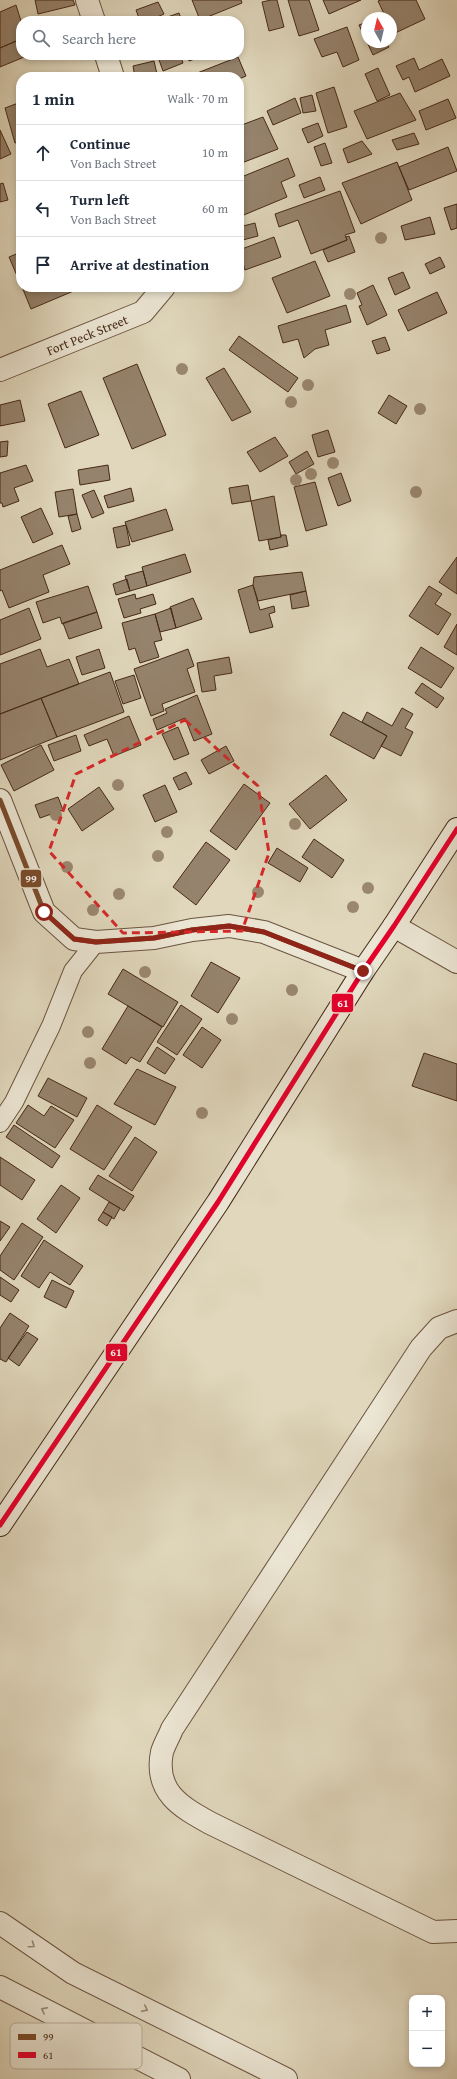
<!DOCTYPE html>
<html lang="en">
<head>
<meta charset="utf-8">
<style>
	:root { --surface:#fff; --page:#f2f2f3; --text:#1f2937; --muted:#747a83; --line:#e0e1e3 }
	body { margin:0; font-family:"Gentium Book Plus",serif; background:var(--page); color:var(--text) }
	.controls { position:absolute; right:12px; bottom:12px; display:grid; overflow:hidden; border-radius:8px; box-shadow:0 2px 6px #0003 }
	.controls button { width:36px; height:36px; display:grid; place-items:center; padding:0; border:0; border-bottom:1px solid var(--line); background:var(--surface); color:var(--text); font:20px sans-serif }
	.compass { position:absolute; left:361px; top:12px; width:36px; height:36px; border-radius:50%; background:var(--surface); box-shadow:0 2px 6px #0003; rotate:352deg }
	.stop { position:absolute; width:12px; height:12px; margin:-9px; border:3px solid #8f2418; border-radius:50%; background:#fff }
	.stop.end { background:#8f2418; border-color:#fff; box-shadow:0 1px 4px #0008 }
	.list { margin:0; padding:0; list-style:none }
	h2 { display:flex; justify-content:space-between; align-items:center; height:52px; margin:0; padding:0 16px; font-size:17px }
	h2 small { font-size:13px; font-weight:400; color:var(--muted) }
	.list li { display:grid; grid-template-columns:26px 1fr auto; gap:12px; align-items:center; box-sizing:border-box; height:56px; padding:0 16px; border-top:1px solid var(--line) }
	.list b { display:block; font-size:15px; white-space:nowrap }
	.list p { margin:0; font-size:13px; white-space:nowrap; color:var(--muted) }
	.list em { font-size:13px; font-style:normal; color:var(--muted) }
	.icon { flex:none; width:22px; height:22px; fill:none; stroke:currentColor; stroke-width:2; stroke-linecap:round; stroke-linejoin:round }
	.map { position:relative; flex:none; width:457px; height:2079px; overflow:hidden }
	.search { position:absolute; background:var(--surface); box-shadow:0 2px 6px #0003; left:16px; top:16px; width:228px; height:44px; display:flex; align-items:center; gap:10px; box-sizing:border-box; padding:0 14px; border-radius:16px; color:var(--muted); font-size:15px }
	.panel { position:absolute; background:var(--surface); box-shadow:0 2px 6px #0003; left:16px; top:72px; width:228px; height:220px; border-radius:16px }
	.map>svg:first-child { display:block }
	.building { fill:#96836d; stroke:#462917 }
	.lines { fill:none; stroke-linecap:round; stroke-linejoin:round }
	.service-casing { stroke:#6c5440; stroke-width:20 }
	.minor-casing { stroke:#6c5440; stroke-width:24 }
	.tertiary-casing { stroke:#6c5440; stroke-width:24 }
	.secondary-casing { stroke:#462917; stroke-width:24 }
	.service { stroke:#ebe5d3; stroke-width:18 }
	.minor { stroke:#ebe5d3; stroke-width:22 }
	.tertiary { stroke:#ebe5d3; stroke-width:22 }
	.secondary { stroke:#ebe5d3; stroke-width:22 }
	.bus-1-casing { stroke:#ebe5d3; stroke-width:8 }
	.bus-2-casing { stroke:#ebe5d3; stroke-width:8 }
	.bus-1 { stroke:#7a4b2a; stroke-width:5 }
	.bus-2 { stroke:#e4002b; stroke-width:5 }
	.tree { fill:#9a8770 }
	.oneway { stroke:#988775 }
	.route { stroke:#8f2418; stroke-width:5 }
	.marked { fill:none; stroke:#d62828; stroke-width:3; stroke-dasharray:8 5; stroke-linejoin:round }
	.labels { text-anchor:middle; dominant-baseline:central; stroke-width:4; stroke-linejoin:round; paint-order:stroke }
	.street-label { font-size:13px; fill:#462917; stroke:#ebe5d3 }
	.key { fill:#ebe5d3; stroke:#baad9b; stroke-width:1 }
	.key-label { font-size:11px; fill:#462917 }
	.line-badge { stroke:#ebe5d3; stroke-width:1.5 }
	.badge-label { font-size:11px; text-anchor:middle; font-weight:bold; fill:#fff }
</style>
</head>
<body>
<div class="map">
<svg width="457" height="2079" viewBox="0 0 457 2079">
	<rect width="100%" height="100%" fill="#e0d7bc"/>
	<filter id="stains"><feTurbulence type="fractalNoise" baseFrequency=".005" numOctaves="4"/><feColorMatrix values="0 0 0 0 .2 0 0 0 0 .09 0 0 0 0 .02 0 0 0 .5 -.17"/></filter>
	<radialGradient id="worn" r=".72"><stop offset=".6" stop-color="#630" stop-opacity="0"/><stop offset="1" stop-color="#630" stop-opacity=".3"/></radialGradient>
	<path class="building" d="M35,0h38l2,5 -37,9z
		M192,0h49l1,3 -42,17z
		M271,0h6l7,27 -15,4 -7,-29z
		M288,0h21l10,30 -20,6z
		M323,0h38l-32,14z
		M381,0h35l9,19 -32,15 -2,-16h-5l-8,-17z
		M158,2l6,12 -16,7h-8l-4,-11z
		M16,5l5,16v18l-21,9v-36z
		M179,13l3,8h-23v-1z
		M367,22v20h19l3,5 -16,8 -14,-30z
		M347,27l12,33 -16,7 -6,-15 -15,5 -8,-18z
		M21,39v16h8l-29,12v-19z
		M163,55h17l3,8 -20,8 -5,-14z
		M187,55h19l-17,6z
		M238,57l8,19 -7,3v-2h-52z
		M414,58l5,12 23,-11 8,17 -35,16 -6,-15 -6,3 -7,-14z
		M154,61l3,13 -22,3 -2,-11z
		M378,68l12,27 -13,6 -12,-27z
		M334,87l13,40 -19,6 -12,-40z
		M400,93l16,27 -49,19 -13,-28z
		M312,95l4,16 -13,2 -3,-15z
		M295,98l6,15 -28,12 -6,-14z
		M448,99l8,19 -30,12 -7,-19z
		M21,102v39l-6,2 -10,-35z
		M263,117l15,32 -39,15v-38z
		M318,123l5,13 -15,7 -6,-14z
		M0,130l11,24 -11,5z
		M414,133l5,11 -22,6 -5,-10z
		M362,141l10,13 -24,9 -5,-14z
		M325,143l7,20 -11,3 -7,-19z
		M448,147l9,24 -48,19 -10,-23z
		M288,158l7,18 -14,6 6,15 -48,20v-39z
		M397,162l15,38 -51,24 -19,-41z
		M320,177l5,13 -21,8 -5,-13z
		M3,183l5,17 -8,2v-18z
		M340,191l15,41 -10,3 2,5 -36,14 -13,-34 -19,7 -4,-13z
		M457,204v24l-6,2 -7,-22z
		M430,217l5,17 -30,6 -4,-14z
		M255,223l3,13 -19,5v-14z
		M349,236l6,16 -27,10 -5,-12 24,-10 -1,-3z
		M274,237l7,20 -36,13 -6,-20z
		M21,252v33l-12,-28z
		M440,257l5,10 -15,7 -5,-10z
		M315,261l15,35 -43,17 -15,-35z
		M403,272l7,16 -15,7 -7,-17z
		M373,285l14,30 -20,10 -8,-19 3,-1 -5,-12z
		M22,287h61l-52,22z
		M437,292l10,21 -39,18 -10,-21z
		M346,305l5,17 -26,8 4,15 -14,4 -11,9 -6,-19 -15,4 -5,-17z
		M239,336l59,42 -10,14 -59,-42z
		M385,337l5,13 -13,4 -5,-13z
		M137,364l29,71 -34,14 -29,-71z
		M224,368l27,44 -19,9 -26,-43z
		M81,391l18,44 -34,13 -17,-44z
		M389,395l18,11 -11,18 -18,-11z
		M20,400l5,21 -25,5v-21z
		M328,430l7,22 -17,5 -6,-22z
		M275,437l13,19 -28,16 -13,-20z
		M8,441l-1,15 -7,1v-15z
		M307,451l7,13 -18,10 -7,-12z
		M26,465l7,16 -19,7 5,13 -16,6 -1,-4h-2v-30z
		M108,465l2,15 -30,5 -2,-15z
		M341,473l10,28 -13,5 -10,-28z
		M315,482l12,43 -21,6 -12,-44z
		M248,485l3,16 -19,3 -3,-16z
		M131,488l3,13 -26,7 -4,-12z
		M73,489l4,25 -18,3 -4,-25z
		M94,490l10,23 -12,5 -10,-23z
		M274,496l7,41 -22,4 -8,-40z
		M41,508l12,26 -20,9 -12,-26z
		M166,509l7,21 -41,12 -7,-20z
		M77,514l4,15 -9,3 -4,-16z
		M126,525l4,20 -13,3 -4,-20z
		M281,535h5l2,11 -18,4 -2,-10 13,-3z
		M62,545l8,19 -27,11 6,17 -40,16 -7,-18 -2,1v-21z
		M185,554l6,18 -44,14 -5,-19z
		M457,557v37l-18,-12z
		M143,571l4,15 -17,5 -5,-15z
		M302,572l4,19 -48,10 -5,-16 1,-8z
		M127,579l3,12 -14,4 -3,-11z
		M253,585l7,25 14,-4 1,6 -6,2 4,13 -23,6 -12,-43z
		M88,586l9,26 -35,12 -2,-7 -17,6 -7,-21z
		M429,586l13,8 -7,10 16,10 -13,21 -29,-19z
		M306,591l3,15 -17,3 -2,-14z
		M135,594l1,5 17,-5 3,10 -16,5 1,4 -17,5 -6,-19z
		M193,598l9,21 -26,9 -6,-21z
		M29,608l12,31 -41,16v-35z
		M171,608l5,20 -16,4 -5,-18z
		M97,612l5,16 -33,11 -6,-16z
		M155,614l7,26 -8,2 5,15 -19,6 -5,-15 -6,2 -7,-27z
		M457,624v31l-13,-8z
		M421,647l33,21 -13,20 -33,-20z
		M40,649l7,18 22,-8 10,25 -79,30v-50z
		M99,649l6,19 -23,7 -6,-18z
		M188,649l6,17 -7,3 8,23 -33,12 2,7 -13,5 -17,-47z
		M229,657l3,16 -18,3 2,14 -14,2 -5,-29z
		M110,672l14,40 -67,25 -16,-39z
		M134,675l7,23 -18,6 -8,-23z
		M422,683l22,15 -7,10 -22,-15z
		M197,695l15,39 -18,7 -9,-23 -28,12 -4,-11 14,-6 -2,-4z
		M41,698l16,39 -57,23v-46z
		M402,708l11,6 -8,14 8,4 -12,24 -20,-10 6,-10 -25,-14 5,-10 25,14z
		M343,712l44,24 -13,23 -44,-24z
		M129,716l12,29 -27,11 -7,-17 -18,7 -5,-11z
		M178,727l11,27 -15,6 -12,-26z
		M76,735l5,16 -27,10 -6,-16z
		M41,745l13,25 -40,21 -13,-26z
		M226,746l8,15 -25,13 -8,-14z
		M186,772l6,12 -13,6 -6,-12z
		M326,775l21,25 -37,29 -21,-25z
		M244,784l26,19 -34,47 -26,-19z
		M165,785l12,27 -22,10 -12,-27z
		M99,787l15,22 -32,22 -14,-22z
		M58,797l5,13 -23,8 -5,-13z
		M314,839l30,21 -12,18 -30,-21z
		M206,842l24,18 -34,45 -23,-18z
		M277,848l31,20 -8,14 -32,-19z
		M211,962l29,16 -22,35 -27,-17z
		M123,969l55,33 -15,25 -55,-33z
		M181,1005l21,14 -25,36 -20,-13z
		M128,1006l34,21 -22,35 -9,-5 -5,7 -24,-15z
		M202,1027l19,13 -19,28 -19,-13z
		M157,1047l18,12 -10,15 -18,-11z
		M424,1053l33,11v37l-45,-15z
		M137,1069l39,18 -21,38 -41,-21z
		M48,1078l39,20 -10,19 -39,-21z
		M28,1105l16,11 7,-10 23,14 -19,28 -39,-25z
		M97,1105l35,22 -28,43 -34,-21z
		M14,1125l46,31 -8,12 -46,-31z
		M135,1137l22,15 -25,39 -23,-15z
		M0,1157l35,23 -13,20 -22,-15z
		M98,1175l36,21 -10,15 -35,-22z
		M61,1185l19,13 -24,35 -19,-14z
		M109,1202l11,6 -6,11 -11,-7z
		M103,1212l9,5 -5,9 -9,-6z
		M0,1221l10,6 -10,14z
		M22,1223l21,14 -29,43 -14,-10v-14z
		M44,1240l39,26 -13,19 -20,-13 -11,16 -18,-12z
		M0,1277l19,13 -8,12 -11,-7z
		M52,1280l22,11 -8,17 -22,-11z
		M10,1313l19,13 -23,36 -6,-3v-31z
		M27,1332l11,7 -19,27 -11,-8z"/>
	<g class="lines">
		<g class="service-casing">
			<path id="service" d="M0,1123l14,-21 37,-76 22,-55 23,-29"/>
		</g>
		<g class="minor-casing">
			<g id="minor">
				<path d="M87,0l7,21"/>
				<path d="M106,55l7,22"/>
				<path id="s1" d="M0,370l143,-58 21,-25"/>
				<path d="M0,800l44,112 30,27 22,3 58,-4 38,-8 37,-4 35,6 99,39"/>
				<path d="M394,926l63,36"/>
				<path d="M457,1321l-18,7 -18,20 -249,381c-3,8 -8,16 -10,23 -8,40 19,55 48,71l223,109 24,-1"/>
			</g>
		</g>
		<g class="tertiary-casing">
			<path id="tertiary" d="M0,1923l73,50 213,106
				M0,1987l179,92"/>
		</g>
		<g class="secondary-casing">
			<path id="secondary" d="M0,1525l218,-323 145,-231 31,-45 63,-97"/>
		</g>
		<use href="#service" class="service"/>
		<use href="#minor" class="minor"/>
		<use href="#tertiary" class="tertiary"/>
		<use href="#secondary" class="secondary"/>
		<g class="bus-1-casing">
			<path id="bus-1" d="M0,800l44,112 30,27 22,3 58,-4 38,-8 37,-4 35,6 99,39"/>
		</g>
		<g class="bus-2-casing">
			<path id="bus-2" d="M0,1525l218,-323 145,-231 31,-45 63,-97"/>
		</g>
		<use href="#bus-1" class="bus-1"/>
		<use href="#bus-2" class="bus-2"/>
	</g>
	<g class="tree">
		<circle cx="381" cy="238" r="6"/>
		<circle cx="350" cy="294" r="6"/>
		<circle cx="182" cy="369" r="6"/>
		<circle cx="308" cy="385" r="6"/>
		<circle cx="291" cy="402" r="6"/>
		<circle cx="420" cy="409" r="6"/>
		<circle cx="333" cy="463" r="6"/>
		<circle cx="311" cy="474" r="6"/>
		<circle cx="296" cy="480" r="6"/>
		<circle cx="416" cy="492" r="6"/>
		<circle cx="118" cy="785" r="6"/>
		<circle cx="56" cy="815" r="6"/>
		<circle cx="295" cy="824" r="6"/>
		<circle cx="167" cy="832" r="6"/>
		<circle cx="158" cy="856" r="6"/>
		<circle cx="67" cy="867" r="6"/>
		<circle cx="368" cy="888" r="6"/>
		<circle cx="258" cy="892" r="6"/>
		<circle cx="119" cy="894" r="6"/>
		<circle cx="353" cy="907" r="6"/>
		<circle cx="93" cy="910" r="6"/>
		<circle cx="145" cy="972" r="6"/>
		<circle cx="292" cy="990" r="6"/>
		<circle cx="232" cy="1019" r="6"/>
		<circle cx="88" cy="1032" r="6"/>
		<circle cx="90" cy="1063" r="6"/>
		<circle cx="202" cy="1113" r="6"/>
	</g>
	<defs><path id="oneway-chevron" d="M-2-3.5L2.5 0L-2 3.5" fill="none" stroke-width="1.6" stroke-linecap="round" stroke-linejoin="round"/></defs>
	<g class="oneway">
		<use href="#oneway-chevron" transform="translate(32 1945) rotate(35)"/>
		<use href="#oneway-chevron" transform="translate(145 2009) rotate(26)"/>
		<use href="#oneway-chevron" transform="translate(44 2010) rotate(-153)"/>
	</g>
	<g class="lines">
		<path class="route" d="M44,912l30,27 22,3 58,-4 38,-8 37,-4 35,6 99,39"/>
	</g>
	<path class="marked" d="M185,720l73,66 11,67 -27,78 -119,2 -74,-82 27,-77z"/>
	<g class="labels">
		<g class="street-label">
			<text stroke="none"><textPath href="#s1" startOffset="94">Fort Peck Street</textPath></text>
		</g>
	</g>
	<rect x="10" y="2023" width="132" height="46" rx="6" class="key"/>
	<rect x="18" y="2034" width="18" height="6" fill="#7a4b2a"/>
	<rect x="18" y="2052" width="18" height="6" fill="#e4002b"/>
	<g class="key-label">
		<text x="43" y="2041">99</text>
		<text x="43" y="2059">61</text>
	</g>
	<g class="line-badge">
		<rect x="20" y="869" width="22" height="19" rx="4" fill="#7a4b2a"/>
		<rect x="331" y="993" width="23" height="20" rx="4" fill="#e4002b"/>
		<rect x="105" y="1343" width="23" height="19" rx="4" fill="#e4002b"/>
	</g>
	<g class="badge-label">
		<text x="31" y="883">99</text>
		<text x="343" y="1007">61</text>
		<text x="116" y="1356">61</text>
	</g>
	<rect width="100%" height="100%" filter="url(#stains)"/>
	<rect width="100%" height="100%" fill="url(#worn)"/>
</svg>
<div class="controls">
<button>+</button>
<button>−</button>
</div>
<svg class="compass" viewBox="-18 -18 36 36"><path d="M0-13l5 13h-10z" fill="#e53935"/><path d="M0 13l5-13h-10z" fill="#747a83"/></svg>
<div class="stop" style="left:44px;top:912px"></div>
<div class="stop end" style="left:363px;top:971px"></div>
<div class="search"><svg class="icon" aria-label="search" viewBox="0 0 24 24"><circle cx="10" cy="10" r="6"/><path d="M15 15l6 6"/></svg>Search here</div>
<section class="panel">
<h2>1 min<small>Walk · 70 m</small></h2>
<ul class="list">
<li><svg class="icon" aria-label="ahead" viewBox="0 0 24 24"><path d="M12 20V5M6 11l6-6 6 6"/></svg><div><b>Continue</b><p>Von Bach Street</p></div><em>10 m</em></li>
<li><svg class="icon" aria-label="left" viewBox="0 0 24 24"><path d="M17 20v-9H6M10 6l-5 5 5 5"/></svg><div><b>Turn left</b><p>Von Bach Street</p></div><em>60 m</em></li>
<li><svg class="icon" aria-label="arrive" viewBox="0 0 24 24"><path d="M6 21V4h12l-3 4 3 4H6"/></svg><div><b>Arrive at destination</b></div></li>
</ul>
</section>
</div>
</body>
</html>
